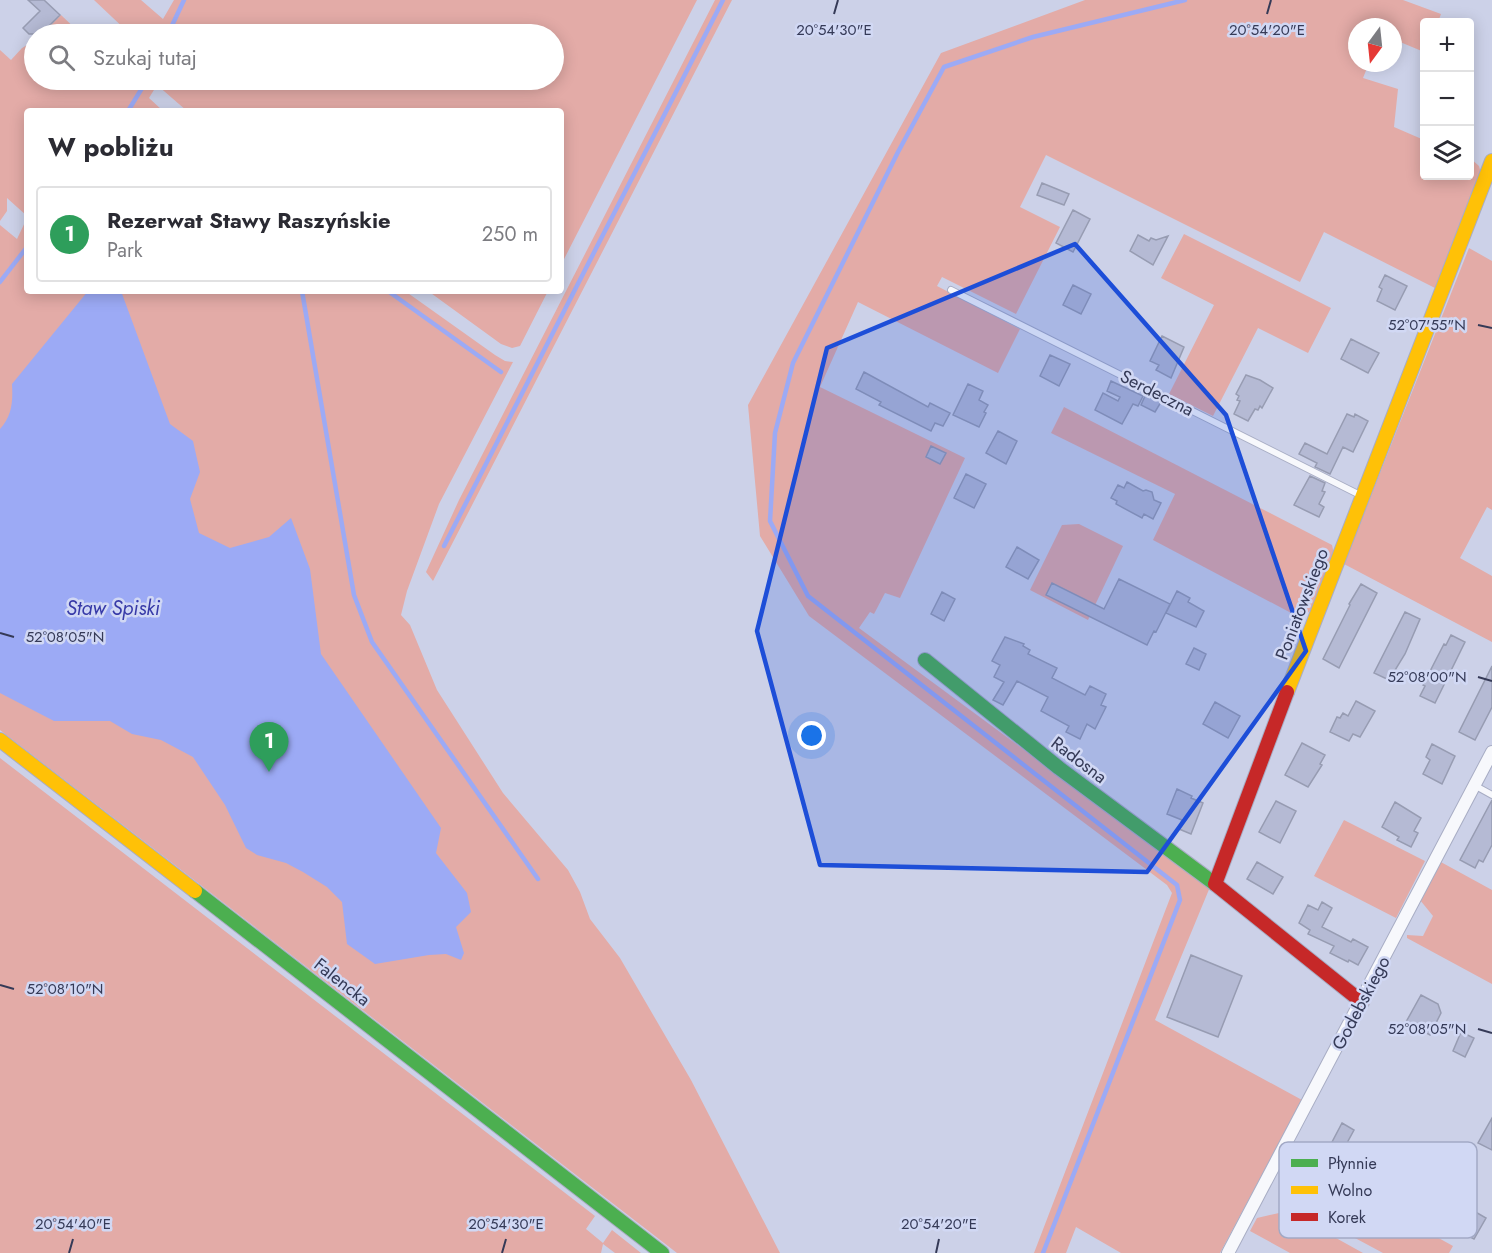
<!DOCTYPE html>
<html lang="pl">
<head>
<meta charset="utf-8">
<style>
	:root { --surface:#fff; --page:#f2f2f3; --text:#2b2b33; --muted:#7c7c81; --line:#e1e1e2; --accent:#0b8043 }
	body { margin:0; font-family:Jost,sans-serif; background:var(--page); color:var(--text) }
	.controls { position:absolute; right:18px; top:18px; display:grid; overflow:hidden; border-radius:6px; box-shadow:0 3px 15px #0003 }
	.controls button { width:54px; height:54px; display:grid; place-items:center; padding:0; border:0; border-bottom:2px solid var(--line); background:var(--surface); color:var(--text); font:30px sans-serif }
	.compass { position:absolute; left:1348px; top:18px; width:54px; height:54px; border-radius:50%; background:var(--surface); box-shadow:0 3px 15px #0003; rotate:195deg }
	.you { position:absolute; left:812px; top:736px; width:21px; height:21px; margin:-15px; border:4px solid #fff; border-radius:50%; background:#1a73e8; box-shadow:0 0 0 9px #1a73e833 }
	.badge { display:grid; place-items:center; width:39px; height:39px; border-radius:50%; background:var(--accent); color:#fff; font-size:20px; font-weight:700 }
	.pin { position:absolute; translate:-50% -50px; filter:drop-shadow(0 2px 3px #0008) }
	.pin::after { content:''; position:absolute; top:32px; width:21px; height:18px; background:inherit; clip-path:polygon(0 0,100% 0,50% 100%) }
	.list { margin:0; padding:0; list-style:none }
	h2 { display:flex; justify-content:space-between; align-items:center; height:78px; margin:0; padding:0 24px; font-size:26px }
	h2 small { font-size:20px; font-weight:400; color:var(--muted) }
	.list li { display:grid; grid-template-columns:39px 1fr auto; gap:18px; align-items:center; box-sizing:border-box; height:96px; margin:0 12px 12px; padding:0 12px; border:2px solid var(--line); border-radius:6px }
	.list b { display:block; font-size:22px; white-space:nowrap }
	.list p { margin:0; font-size:20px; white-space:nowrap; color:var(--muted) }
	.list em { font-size:20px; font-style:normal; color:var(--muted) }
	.icon { flex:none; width:33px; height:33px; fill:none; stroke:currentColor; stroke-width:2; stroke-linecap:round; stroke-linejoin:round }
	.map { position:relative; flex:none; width:1492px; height:1253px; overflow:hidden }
	.search { position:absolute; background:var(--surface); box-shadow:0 3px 15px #0003; left:24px; top:24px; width:540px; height:66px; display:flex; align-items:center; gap:15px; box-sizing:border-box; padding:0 21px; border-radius:33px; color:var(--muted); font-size:22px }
	.panel { position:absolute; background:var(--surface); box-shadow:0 3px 15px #0003; left:24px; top:108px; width:540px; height:186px; border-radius:6px }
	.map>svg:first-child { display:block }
	.green { fill:#e3aba7 }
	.water { fill:#9caaf5 }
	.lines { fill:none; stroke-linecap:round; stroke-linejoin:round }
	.stream { stroke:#9caaf5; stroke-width:4.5 }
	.building { fill:#b5bad4; stroke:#979cb2; stroke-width:1.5 }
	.lane-casing { stroke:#a8adc4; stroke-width:8 }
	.street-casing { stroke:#a8adc4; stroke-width:14 }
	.fast-casing { stroke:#a8adc4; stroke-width:16 }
	.slow-casing { stroke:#a8adc4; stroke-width:16 }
	.jam-casing { stroke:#a8adc4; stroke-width:16 }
	.lane { stroke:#f7f8fc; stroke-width:6 }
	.street { stroke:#f7f8fc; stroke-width:12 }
	.fast { stroke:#4caf50; stroke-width:14 }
	.slow { stroke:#ffc107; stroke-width:14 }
	.jam { stroke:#c62828; stroke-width:14 }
	.marked { fill:#1d4ed8; fill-opacity:0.2; stroke:#1d4ed8; stroke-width:4.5; stroke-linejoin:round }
	.ticks { fill:none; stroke:#353a57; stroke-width:2 }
	.labels { text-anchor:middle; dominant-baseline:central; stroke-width:5; stroke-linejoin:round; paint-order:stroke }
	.street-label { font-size:18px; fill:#353a57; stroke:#d1d8f4 }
	.water-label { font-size:20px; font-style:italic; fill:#373aa8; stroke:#d1d8f4 }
	.key { fill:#d1d8f4; stroke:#a2a9c5; stroke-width:1.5 }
	.key-label { font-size:16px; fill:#353a57 }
	.ticks-label { font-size:15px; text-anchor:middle; fill:#353a57; stroke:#d1d8f4; stroke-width:5; stroke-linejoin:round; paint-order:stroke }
</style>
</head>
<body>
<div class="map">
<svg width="1492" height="1253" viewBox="0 0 1492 1253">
	<rect width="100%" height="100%" fill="#ccd1e8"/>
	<path class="green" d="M94,0h47l22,19 11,-19h523l-136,265v-154h-374l-30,-26 -8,13 13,12 3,-2 8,3h-146v105l-20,-18v13l-7,10v-171l11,10 11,-12 12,-7v39h93l5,4 4,-4h418v-46h-424z
		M715,0h17l-299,581 -7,-9 33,-72z
		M1085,0h318l38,14 -3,8h-14v30l-31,-13v-12h-36v36h12l-6,15 35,11 -4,38 30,13v36h46v-18l9,8 2,7 -46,115 -111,-56 -24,50 -254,-127 -26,52 40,20 -44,87 -74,-37 -5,9 83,43 -22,44 -140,-71 -38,85 145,71 -65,140 -15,-5 -11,21 -4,-2 -11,16 351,259 -55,133 147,80 -82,153h-99l-45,-26 -10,26h-32l138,-360 -5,-8 -358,-269 -49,-80 -12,-131 193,-352z
		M61,15l20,19h-39z
		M27,218v73h378l90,64 10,6 8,1 -74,142 -32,87 -6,24 9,10 27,65 66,103 65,77 12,22 10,27 30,39 71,122 89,173h-103l-677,-523v-505l17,14z
		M1184,234l147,74 -23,45 -50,-25 -45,88 -44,-22 45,-89 -53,-27z
		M1469,248l23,13v249l-5,-3 -27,51 32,18v66l-148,-78z
		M428,291h120l-28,55 -8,2 -11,-4z
		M1064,407l268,138 2,9 -22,54 -5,6h-14l-140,-74 22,-46 -124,-61z
		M1079,524l44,22 -35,74 -58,-30 32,-65z
		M0,758l595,458 -9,13 17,14 9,-13 29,23h-26l-12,-9 -2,9h-601z
		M1344,820l81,41 -29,57 -82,-42z
		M1439,861l53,29v94l-85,-46v-3l16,1 10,-20 -13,-16z
		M1289,1155l164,91 -4,7h-66l-97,-52 2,-4 -9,-23z
		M1282,1208l81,45h-73l-40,-22 7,-13 22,-5z"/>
	<path class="water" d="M88,291h33l49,133 23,17 7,31 -10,27 9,34 31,15 39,-11 22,-19 19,51 11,85 120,174 -5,25 31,40 4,19 -15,15 8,26 -3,7 -15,-6 -17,1 -54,9 -28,-20 -5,-42 -15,-15 -24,-15 -17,-9 -29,-8 -11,-7 -21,-43 -32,-48 -32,-17 -29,-6 -22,-13h-56l-54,-28v-264c12,-13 13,-27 12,-45z"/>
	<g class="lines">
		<path class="stream" d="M168,34l16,-34
			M128,111l19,-31
			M0,282l27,-35
			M302,291l52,304 18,47 166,237
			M388,291l113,81
			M444,546l279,-546
			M1043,1253l137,-353 -3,-15 -369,-289 -38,-75 5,-88 18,-70 105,-211 46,-85 89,-30 152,-37"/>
	</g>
	<path class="building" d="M28,0h16l16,15 -19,19h-12l-6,-6 17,-17z
		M1042,183l27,11 -5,11 -27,-10z
		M1073,210l17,9 -17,33 -17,-9z
		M1138,235l11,6 2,-3 5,2 12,-4 -15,29 -23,-14z
		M1385,275l22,11 -12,24 -18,-9 5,-12 -3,-2z
		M1073,285l18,9 -10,20 -18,-9z
		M1162,336l22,11 -13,31 -15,-8 3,-5 -9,-4z
		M1351,339l28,14 -11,20 -27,-14z
		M1050,355l20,9 -11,22 -19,-10z
		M864,372l64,35 2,-4 20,10 -7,13 -8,-3 -4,8 -52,-26 2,-3 -25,-13z
		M1246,375l14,5 13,8 -11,20 -2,-2 -2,4 -3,-1 -7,12 -14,-7 6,-13 -3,-1 2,-4 -3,-2z
		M1111,381l32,15 -5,10 -5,-2 -11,20 -27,-14 8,-17 15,8 2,-4 -13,-6z
		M968,384l15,7 -4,9 9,5 -4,7 2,1 -7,14 -26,-12z
		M1146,394l15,8 -6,10 -14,-7z
		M1347,414l7,3 1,-3 13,7 -15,31 -10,-5 -13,27 -15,-7 2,-4 -18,-9 6,-11 22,11z
		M998,431l19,10 -11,23 -20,-11z
		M931,446l15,7 -6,11 -14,-7z
		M966,474l20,10 -12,24 -20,-10z
		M1310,476l15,7 -3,8 3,1 -6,12 5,3 -5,10 -25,-12z
		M1127,482l16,9 3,-1 6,2 2,8 7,3 -8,16 -9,-5 -2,4 -26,-14 1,-3 -6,-3 7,-13 6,3z
		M1017,547l22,13 -11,19 -22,-12z
		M1119,579l51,25 -14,28 -2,-1 -7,14 -101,-50 6,-12 52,26z
		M1361,584l16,9 -38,75 -16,-9 27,-54 -1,-1z
		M1177,591l13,7 -2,4 16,9 -8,16 -30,-14z
		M942,592l13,7 -11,22 -13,-7z
		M1405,612l15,7 -15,35 -16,26 -15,-7z
		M1451,635l14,7 -30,61 -15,-7 5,-10 -2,-1 21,-41 2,1z
		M1005,637l19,7 -1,2 7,4 -2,4 29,14 -5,10 33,17 5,-9 16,8 -5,11 5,2 -11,22 -8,-5 -7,15 -14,-7 3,-6 -28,-15 7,-14 -31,-16 -14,24 -10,-5 11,-18 -10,-5 6,-12 -8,-4z
		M1194,648l12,6 -7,16 -13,-6z
		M1492,666v41l-17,33 -16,-8z
		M1356,701l19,10 -15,26 -7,-3 -4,7 -19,-9 7,-15 3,1 3,-5 5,3z
		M1215,702l25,14 -12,22 -25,-14z
		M1302,743l23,12 -5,9 2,1 -14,22 -23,-12z
		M1432,744l23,12 -13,28 -19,-10 7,-14 -4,-3z
		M1177,789l15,7 -1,2 12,5 -12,31 -12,-5 3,-9 -15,-6z
		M1492,800v45l-9,17 -4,-2 -4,8 -15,-8z
		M1276,801l20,10 -16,32 -21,-11z
		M1395,802l26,16 -7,13 4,2 -7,14 -14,-7 2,-3 -17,-10z
		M1257,862l26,15 -10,17 -26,-15z
		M1322,902l10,6 -10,19 29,15 2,-3 15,8 -10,18 -9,-5 -1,2 -18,-9 4,-7 -26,-12 2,-4 -11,-7 9,-18 10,5z
		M1191,955l51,21 -24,61 -51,-20z
		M1421,995l17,9 3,9 -11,22 -24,-13z
		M1461,1032l13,6 -9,19 -12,-6z
		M1492,1118v32l-14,-7z
		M1342,1123l12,7 -7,13 13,7 -7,12 -6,-3 -7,13 -14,-8 9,-18 -4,-2z
		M1467,1207l19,11 -12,21 -19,-10z"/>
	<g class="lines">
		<g class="lane-casing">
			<path id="lane" d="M951,290l409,205
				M1474,785l18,10"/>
		</g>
		<g class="street-casing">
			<path id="street" d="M1228,1253l264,-501"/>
		</g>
		<g class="fast-casing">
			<path id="fast" d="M925,660l134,108 156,116
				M195,891l467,362"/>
		</g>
		<g class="slow-casing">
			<path id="slow" d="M1287,692l205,-531
				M0,740l195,151"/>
		</g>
		<g class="jam-casing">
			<path id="jam" d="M1287,692l-72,192 147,118"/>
		</g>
		<use href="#lane" class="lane"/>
		<use href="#street" class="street"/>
		<use href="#fast" class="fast"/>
		<use href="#slow" class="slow"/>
		<use href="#jam" class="jam"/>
	</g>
	<path class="marked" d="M1075,244l151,171 80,236 -159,221 -327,-7 -63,-234 70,-283z"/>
	<path class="ticks" d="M834,14l4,-14M1267,14l4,-14M1478,325l14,3M0,633l14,4M1478,677l14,4M0,985l14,4M1478,1029l14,4M69,1253l4,-14M502,1253l4,-14M936,1253l3,-14"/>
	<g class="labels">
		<g class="street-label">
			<text transform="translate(1157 393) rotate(27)">Serdeczna</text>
			<text transform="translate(1302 604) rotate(-69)">Poniatowskiego</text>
			<text transform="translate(1079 760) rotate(37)">Radosna</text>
			<text transform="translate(342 982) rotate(38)">Falencka</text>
			<text transform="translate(1361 1003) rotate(-62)">Godebskiego</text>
		</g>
		<g class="water-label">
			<text x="113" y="608">Staw Spiski</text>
		</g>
	</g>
	<rect x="1279" y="1142" width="198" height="96" rx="9" class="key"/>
	<rect x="1291" y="1159" width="27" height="8" fill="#4caf50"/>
	<rect x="1291" y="1186" width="27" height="8" fill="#ffc107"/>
	<rect x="1291" y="1213" width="27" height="8" fill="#c62828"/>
	<g class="key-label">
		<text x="1328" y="1169">Płynnie</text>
		<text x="1328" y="1196">Wolno</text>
		<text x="1328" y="1223">Korek</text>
	</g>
	<g class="ticks-label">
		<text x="834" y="35">20°54'30"E</text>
		<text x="1267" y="35">20°54'20"E</text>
		<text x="1427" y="330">52°07'55"N</text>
		<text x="65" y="642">52°08'05"N</text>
		<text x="1427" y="682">52°08'00"N</text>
		<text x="65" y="994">52°08'10"N</text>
		<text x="1427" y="1034">52°08'05"N</text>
		<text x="73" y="1229">20°54'40"E</text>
		<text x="506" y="1229">20°54'30"E</text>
		<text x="939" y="1229">20°54'20"E</text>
	</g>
</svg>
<div class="controls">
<button>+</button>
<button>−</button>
<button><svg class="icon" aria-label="layers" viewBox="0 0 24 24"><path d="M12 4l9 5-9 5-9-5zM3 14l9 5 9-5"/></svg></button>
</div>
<svg class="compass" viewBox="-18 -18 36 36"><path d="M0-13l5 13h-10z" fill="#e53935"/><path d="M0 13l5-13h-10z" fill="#7c7c81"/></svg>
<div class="you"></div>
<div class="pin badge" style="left:269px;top:772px;background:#2e9e5b">1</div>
<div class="search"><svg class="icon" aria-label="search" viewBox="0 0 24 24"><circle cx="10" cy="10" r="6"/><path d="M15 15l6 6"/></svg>Szukaj tutaj</div>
<section class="panel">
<h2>W pobliżu<small></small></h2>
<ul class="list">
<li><span class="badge" style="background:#2e9e5b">1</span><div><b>Rezerwat Stawy Raszyńskie</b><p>Park</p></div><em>250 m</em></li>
</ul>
</section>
</div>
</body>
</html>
